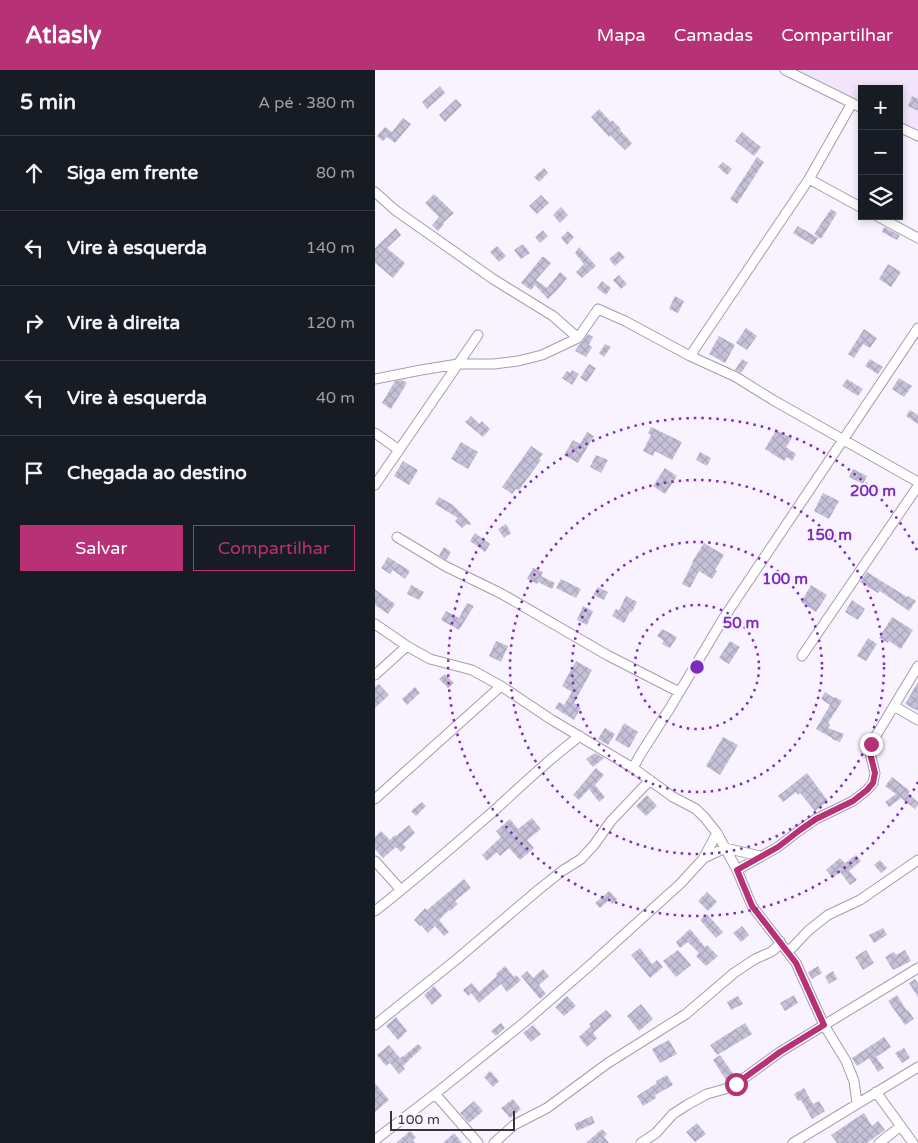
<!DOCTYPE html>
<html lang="pt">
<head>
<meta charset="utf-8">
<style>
	:root { --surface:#171b24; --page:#242831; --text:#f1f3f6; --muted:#9ea1a6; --line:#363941; --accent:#b63176 }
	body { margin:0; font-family:"Varela Round",sans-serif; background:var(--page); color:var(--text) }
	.controls { position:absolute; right:15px; top:15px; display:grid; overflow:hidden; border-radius:0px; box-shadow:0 2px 8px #0003 }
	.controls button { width:45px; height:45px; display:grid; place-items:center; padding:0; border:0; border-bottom:1px solid var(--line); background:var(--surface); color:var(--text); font:25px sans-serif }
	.scale { position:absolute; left:15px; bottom:12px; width:125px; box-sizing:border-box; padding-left:5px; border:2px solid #39343c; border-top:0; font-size:14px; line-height:18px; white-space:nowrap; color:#39343c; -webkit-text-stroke:4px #f9f2ff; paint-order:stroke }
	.stop { position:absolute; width:15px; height:15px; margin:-11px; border:4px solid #b63176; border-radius:50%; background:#fff }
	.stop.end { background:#b63176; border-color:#fff; box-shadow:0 1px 5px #0008 }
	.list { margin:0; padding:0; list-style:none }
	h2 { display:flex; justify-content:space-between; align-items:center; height:65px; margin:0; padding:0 20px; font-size:21px }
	h2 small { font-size:16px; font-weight:400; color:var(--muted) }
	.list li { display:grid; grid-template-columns:32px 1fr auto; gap:15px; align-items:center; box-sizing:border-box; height:75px; padding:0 20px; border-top:1px solid var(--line) }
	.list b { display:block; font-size:19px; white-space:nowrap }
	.list em { font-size:16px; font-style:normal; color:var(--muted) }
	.actions { display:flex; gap:10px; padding:15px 20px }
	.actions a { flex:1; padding:11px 0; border:1px solid var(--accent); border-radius:0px; text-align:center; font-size:18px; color:var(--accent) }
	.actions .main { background:var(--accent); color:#fff }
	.icon { flex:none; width:28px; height:28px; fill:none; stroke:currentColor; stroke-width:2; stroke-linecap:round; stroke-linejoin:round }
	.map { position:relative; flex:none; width:543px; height:1073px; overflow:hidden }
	header { display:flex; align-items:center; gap:30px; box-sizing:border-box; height:70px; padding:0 25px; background:var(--accent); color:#fff }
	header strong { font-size:24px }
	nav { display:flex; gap:28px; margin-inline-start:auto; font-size:18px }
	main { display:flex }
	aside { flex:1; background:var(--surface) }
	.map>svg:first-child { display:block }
	.built { fill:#f2e5fb }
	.building { fill:url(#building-cross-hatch) }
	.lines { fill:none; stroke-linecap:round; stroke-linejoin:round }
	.street-casing { stroke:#a79baf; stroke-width:11 }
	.street { stroke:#fff; stroke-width:9 }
	.route { stroke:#b63176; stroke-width:6 }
	.ring { fill:none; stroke:#7b2cbf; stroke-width:2.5; stroke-dasharray:2.5 5 }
	.centre { fill:#7b2cbf; stroke:#f9f2ff; stroke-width:2.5 }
	.ring-label { font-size:15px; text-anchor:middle; font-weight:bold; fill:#7b2cbf; stroke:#f9f2ff; stroke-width:4; stroke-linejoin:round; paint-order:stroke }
</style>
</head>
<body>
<header>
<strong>Atlasly</strong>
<nav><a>Mapa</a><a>Camadas</a><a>Compartilhar</a></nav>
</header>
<main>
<aside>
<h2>5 min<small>A pé · 380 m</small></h2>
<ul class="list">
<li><svg class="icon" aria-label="ahead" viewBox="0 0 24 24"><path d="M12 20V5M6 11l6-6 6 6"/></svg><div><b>Siga em frente</b></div><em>80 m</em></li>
<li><svg class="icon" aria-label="left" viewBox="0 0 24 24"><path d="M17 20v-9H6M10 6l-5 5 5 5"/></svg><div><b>Vire à esquerda</b></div><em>140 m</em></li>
<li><svg class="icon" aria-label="right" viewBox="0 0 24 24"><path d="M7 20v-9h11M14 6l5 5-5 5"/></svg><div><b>Vire à direita</b></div><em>120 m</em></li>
<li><svg class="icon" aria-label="left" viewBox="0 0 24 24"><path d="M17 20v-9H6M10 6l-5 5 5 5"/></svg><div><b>Vire à esquerda</b></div><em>40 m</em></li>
<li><svg class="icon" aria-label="arrive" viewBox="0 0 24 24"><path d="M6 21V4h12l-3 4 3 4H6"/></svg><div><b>Chegada ao destino</b></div></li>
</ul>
<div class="actions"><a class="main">Salvar</a><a>Compartilhar</a></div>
</aside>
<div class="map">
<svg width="543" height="1073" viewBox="0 0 543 1073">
	<defs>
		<pattern id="building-cross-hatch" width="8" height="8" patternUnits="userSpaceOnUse" patternTransform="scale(1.25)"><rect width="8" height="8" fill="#c5c1d8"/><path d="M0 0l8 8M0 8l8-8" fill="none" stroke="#aaa6ba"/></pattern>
	</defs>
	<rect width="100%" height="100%" fill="#f9f2ff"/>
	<path class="built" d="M423,0h120v60l-19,-9v-32h-37v13z"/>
	<path class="building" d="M65,16l5,7 -18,16 -5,-7z
		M537,26l6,3v12l-10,-5z
		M81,29l6,6 -17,17 -6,-7z
		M224,39l12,13 1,-2 9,9 -1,1 12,13 -7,7 -15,-15 -1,2 -18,-20z
		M28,48l8,6 -16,19 -8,-6 -4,4 -6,-5 8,-9 7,5z
		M367,62l19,15 -7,9 -19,-15z
		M382,87l7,5 -27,42 -7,-5z
		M348,92l9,7 -5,6 -9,-8z
		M169,98l4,5 -9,9 -5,-5z
		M59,124l20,19 -11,10 1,1 -6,7 -6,-6 7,-8 -14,-14z
		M166,125l8,8 -12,11 -8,-8z
		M186,137l7,8 -8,8 -7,-8z
		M456,139l6,4 -16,26 -7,-5z
		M423,156l20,12 -5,7 -20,-12z
		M509,157l16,8 -3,5 -15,-8z
		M21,158l5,7 -14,13 18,15 -12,15 -18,-15v-15z
		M168,160l5,6 -8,7 -5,-6z
		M193,161l6,6 -7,8 -6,-7z
		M148,174l7,9 -9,6 -7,-9z
		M122,176l9,10 -7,6 -9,-10z
		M204,177l17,19 -14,12 -6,-6 8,-8 -9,-11z
		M244,181l6,6 -10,9 -6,-7z
		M167,187h2l7,6 -15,17 11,8 13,-16 7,6 -8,10 -11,11 -13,-14 -4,5 -10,-7z
		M513,194l13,8 -10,15 -12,-8z
		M244,205l8,9 -6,5 -8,-9z
		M227,211l9,7 -5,7 -9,-7z
		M300,226l9,5 -6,12 -9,-4z
		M371,258l11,8 -10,14 -11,-7z
		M489,259l13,9 -7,10 -7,-4 -9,14 -6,-4z
		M213,264l5,3 -4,8 3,2 -6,10 -11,-6 4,-6 3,-3z
		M344,266l16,9 -10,18 -16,-9z
		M230,274l6,3 -7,10 -5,-4z
		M367,289l6,4 -7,10 -6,-3z
		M495,289l13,8 -5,7 -13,-8z
		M214,294l7,4 -9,14 -7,-4z
		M197,300l7,4 -7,11 -10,-7 5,-7 3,2z
		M524,308l13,8 -8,11 -12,-8z
		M472,309l16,10 -5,7 -16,-10z
		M27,310l5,3 -16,26 -9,-6 13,-22z
		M535,340l8,5v9l-12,-8z
		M96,346l8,8 3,-3 8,8 -7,8 -18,-15z
		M276,357l31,15 -10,18 -17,-9 -2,5 -10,-5 8,-16 -3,-2z
		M401,360l16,8 -6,9 10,7 -4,7 -5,-4 -3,4 -19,-12z
		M212,362l7,4 -16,27 -14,-8 9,-15 7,4z
		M86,372l17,10 -10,17 -17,-10z
		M156,376l12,8 -4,5 2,1 -22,30 -3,-1 -4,5 -10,-7z
		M325,382l11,6 -4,8 -11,-6z
		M221,385l12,5 -7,13 -11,-6z
		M28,391l15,9 -9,15 -15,-9z
		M290,398l12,8 -12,18 -12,-8z
		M478,399l14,7 -4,8 -14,-7z
		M448,423l16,8 -10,18 -15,-8z
		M64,427l14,8 18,18 -1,2 -3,-1 -5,4 -7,-7 3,-3 -23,-14z
		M131,454l5,9 -7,5 -6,-9z
		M100,463l15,11 -5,8 -15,-11z
		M329,473l20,12 -9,15 2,1 -5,8 -13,-8 -9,17 -8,-4 11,-22h-1z
		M69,477l7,5 -5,8 -7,-5z
		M13,487l22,14 -5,8 -12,-9 -3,4 -9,-6z
		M158,498l10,4 -2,4 14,7 -3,6 -14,-7 -1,2 -10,-5z
		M492,502l40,25 1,-1 8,5 -7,10 -29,-20 -2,2 -18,-11z
		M186,509l20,10 -5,9 -20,-10z
		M36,515l13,7 -5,8 -12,-6z
		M436,515l16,10 -11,17 -15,-10z
		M223,517l10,5 -4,8 -11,-5z
		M0,519l20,15 -7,10 -13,-9z
		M251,526l11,6 -5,10h-2l-6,11 -12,-7 4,-7 3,1z
		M477,530l13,9 -7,11 -13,-8z
		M92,533l7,3 -15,24 -18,-10 5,-9 13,7z
		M208,536l10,5 -6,14 -10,-5z
		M517,547l21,13 -12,19 -12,-8 -1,2 -9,-5z
		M287,559l15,8 -7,11 -8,-4 2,-3 -7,-5z
		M493,568l9,6 -11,17 -9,-5z
		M121,571l12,5 -7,16 -12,-6z
		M355,571l10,6 -11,17 -10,-6z
		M201,591l16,9 -18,33 7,5 -7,12 -19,-12 4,-6 5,3 8,-13 -10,-6z
		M70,604l9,9 -6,5 -9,-9z
		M543,612v29l-13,-7z
		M4,614l10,11 -14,13v-21z
		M40,617l5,6 -13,12 -5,-6z
		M450,622l9,6 1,-1 7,4 -14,22 2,2 -2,3 16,6 -4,8 -8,-3v-1l-16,-9 14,-24 -9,-6z
		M249,653l14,9 -9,16 -14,-8z
		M230,658l10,6 -7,11 -10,-6z
		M348,667l15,8 -18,30 -14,-9z
		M220,683l9,5 -11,9 -7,-8z
		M221,698l8,7 -9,10 10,12 -6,5 -10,-13 -10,11 -6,-5z
		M432,703l21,28 -13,10 -15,-18 -2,2 -2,-3 -13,10 -5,-6z
		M517,707l18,14 -2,3 10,8v3l-3,4 -14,-11 -12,9 -4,-5 11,-8 -11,-8z
		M272,725l10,11 -11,10 -10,-10z
		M47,732l4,4 -10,10 -5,-5z
		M157,748l9,11 -14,11 7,8 -14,12 -11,-12 -9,8 -3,-4 -10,9 -5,-6 19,-18 -5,-6 14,-12 8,10z
		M34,755l6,8 -12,11 3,3 -5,5 -5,-5 -13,11 -8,-9v-12l6,-6 9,9 5,-5 1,1z
		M481,785l5,6 -12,10 8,9 -7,5 -10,-13 -7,6 -7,-8 14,-12 5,5z
		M505,790l7,8 -6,5 -7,-8z
		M89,809l7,9 -16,13 3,3 -8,7 -1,-1 -10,10 10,12 -5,4 -9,-10 -7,7 -7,-8 -1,1 -6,-6 11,-12 2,2z
		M234,821l8,8 -5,5 -3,-4 -9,8 -5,-5z
		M332,822l10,10 -9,9 -10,-10z
		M332,844l16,18 -7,6 -16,-18z
		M367,856l7,9 -8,7 -8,-9z
		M508,858l4,7 -13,8 -5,-8z
		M315,859l15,18 2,-2 11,11 -12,10 -10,-10 3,-3 -11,-11 -8,6 -4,-6z
		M265,878l12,16 5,-4 6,7 -13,11 -19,-23z
		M303,880l13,15 -15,12 -13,-16z
		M491,880l8,13 -11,7 -8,-13z
		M530,880l6,11 -18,9 -8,-13 9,-5 2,3z
		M130,896l9,11 2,-2 5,5 -14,12 -6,-8 -22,19 -8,-10 -3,3 -5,-6 9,-7 7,9 18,-16 -1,-2z
		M443,896l4,7 -10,6 -4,-7z
		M168,899l6,7 -10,9 7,9 -6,5 -19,-23 6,-5 6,7z
		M458,901l4,8 -8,5 -4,-8z
		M540,909l3,4v14l-9,-14z
		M59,916l8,10 -10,9 -8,-10z
		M419,925l4,8 -13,8 -5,-8z
		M522,925l10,16 1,-1 6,9 -9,6 -17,-24z
		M192,926l9,10 -12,10 -9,-9z
		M363,926l5,8 -12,6 -4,-8z
		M266,934l12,15 -14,12 -12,-15z
		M231,940l6,6 -19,17 4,5 -10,9 -8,-10 12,-11 -2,-2z
		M21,947l11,14 -9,9 -12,-14z
		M126,953l4,5 -9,8 -5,-5z
		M370,953l7,11 -35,21 -7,-10z
		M158,955l8,9 -10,8 -8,-9z
		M509,967l7,10 -15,10 8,11 -6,4 -9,-14 -12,8 -5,-8z
		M294,970l8,14 -17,9 -8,-14z
		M43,974l4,4 -19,18 2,3 -6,5 -9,-11 -4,3 -9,-11 12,-10 11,13 3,-2h1z
		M529,978l6,10 -8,5 -7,-10z
		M345,985l14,20 -8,5 -13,-20z
		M115,1001l9,10 -6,6 -9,-10z
		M292,1005l6,10 -18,10 1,3 -13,8 -6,-10 20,-13 -1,-2z
		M0,1013l14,17 -14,12z
		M429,1018l9,16 6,-3 6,10 -13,8 -11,-19 -3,1 -4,-7z
		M138,1029l8,10 -11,9 -9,-10z
		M99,1031l9,10 -14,12 -9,-10z
		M489,1043l8,13 6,-5 7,9 -18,13h-30l-6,-8z
		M217,1046l3,7 -18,8 -3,-7z
		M322,1053l9,11 -11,8 -9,-10z
		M227,1059l5,5 -3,3 5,6h-23z
		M35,1061l6,6 -3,3 2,3h-19z
		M79,1063l8,10h-19z"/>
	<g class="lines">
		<g class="street-casing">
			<path id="street" d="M410,0l77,38
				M524,57l19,9
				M434,109l53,29
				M0,122l20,18 98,69 60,37 25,22
				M502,146l41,22
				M315,286l119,-177 43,-76
				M0,309l46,-9 37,-6h36l24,-3 24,-6 36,-17 20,-29 27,12 65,35 46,21 37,23 145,82
				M0,363l24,17
				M0,415l103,-150
				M22,467l48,29 57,28 105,61 72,37
				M0,554l32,22 23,13 42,11 29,16 -126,113
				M427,586l116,-170
				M0,605l32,-29
				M126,616l51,34 81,48
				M519,636l24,14
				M329,788l21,-10 35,8
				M0,791l26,29
				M362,800l41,-23 22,-17 16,-11 37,-18 14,-11 6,-7 2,-10 -5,-20 1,-9 47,-78
				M0,841c41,-32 81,-67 121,-102 27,-25 54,-51 84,-73
				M413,882l21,-22 19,-15 32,-15 58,-40
				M0,955l82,-66 80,-68 25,-20 19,-12 13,-14 17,-24 39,-41
				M501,1022l37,51
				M60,1024l43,49
				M482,1033l-3,-22 -8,-20 -22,-36 -28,-62 -44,-57 -15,-36 -20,-37 -12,-15 -9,-9 -23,-12 -40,-29 7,-13 30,-47 53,-89 195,-291
				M0,1070l60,-46 91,-73 62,-54 92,-83 23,-25 14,-26
				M119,1073l20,-18 33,-17 61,-45 78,-49 48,-41 21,-14 16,-7 5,-4 4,-7
				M266,1073l15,-10 17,-19 14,-9 20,-11 18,-5 11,-5 44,-32 138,-84
				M418,1073l125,-76
				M504,1073l22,-17"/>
		</g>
		<use href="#street" class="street"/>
	</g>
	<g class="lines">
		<path class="route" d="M361,1014l44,-32 44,-27 -28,-62 -44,-57 -15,-36 41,-23 22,-17 16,-11 37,-18 14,-11 6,-7 2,-10 -5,-20 1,-9"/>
	</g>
	<g class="ring">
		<circle cx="322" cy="597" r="62"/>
		<circle cx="322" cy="597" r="125"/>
		<circle cx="322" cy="597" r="187"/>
		<path d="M543 712A249 249 0 1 1 543 482"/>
	</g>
	<circle cx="322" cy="597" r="8" class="centre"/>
	<g class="ring-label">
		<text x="498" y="426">200 m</text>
		<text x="454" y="470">150 m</text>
		<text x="410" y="514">100 m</text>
		<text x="366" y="558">50 m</text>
	</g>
</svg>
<div class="controls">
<button>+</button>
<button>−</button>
<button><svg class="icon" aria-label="layers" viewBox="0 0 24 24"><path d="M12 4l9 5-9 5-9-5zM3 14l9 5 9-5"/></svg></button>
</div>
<div class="scale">100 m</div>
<div class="stop" style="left:361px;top:1014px"></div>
<div class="stop end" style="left:496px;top:674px"></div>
</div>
</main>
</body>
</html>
